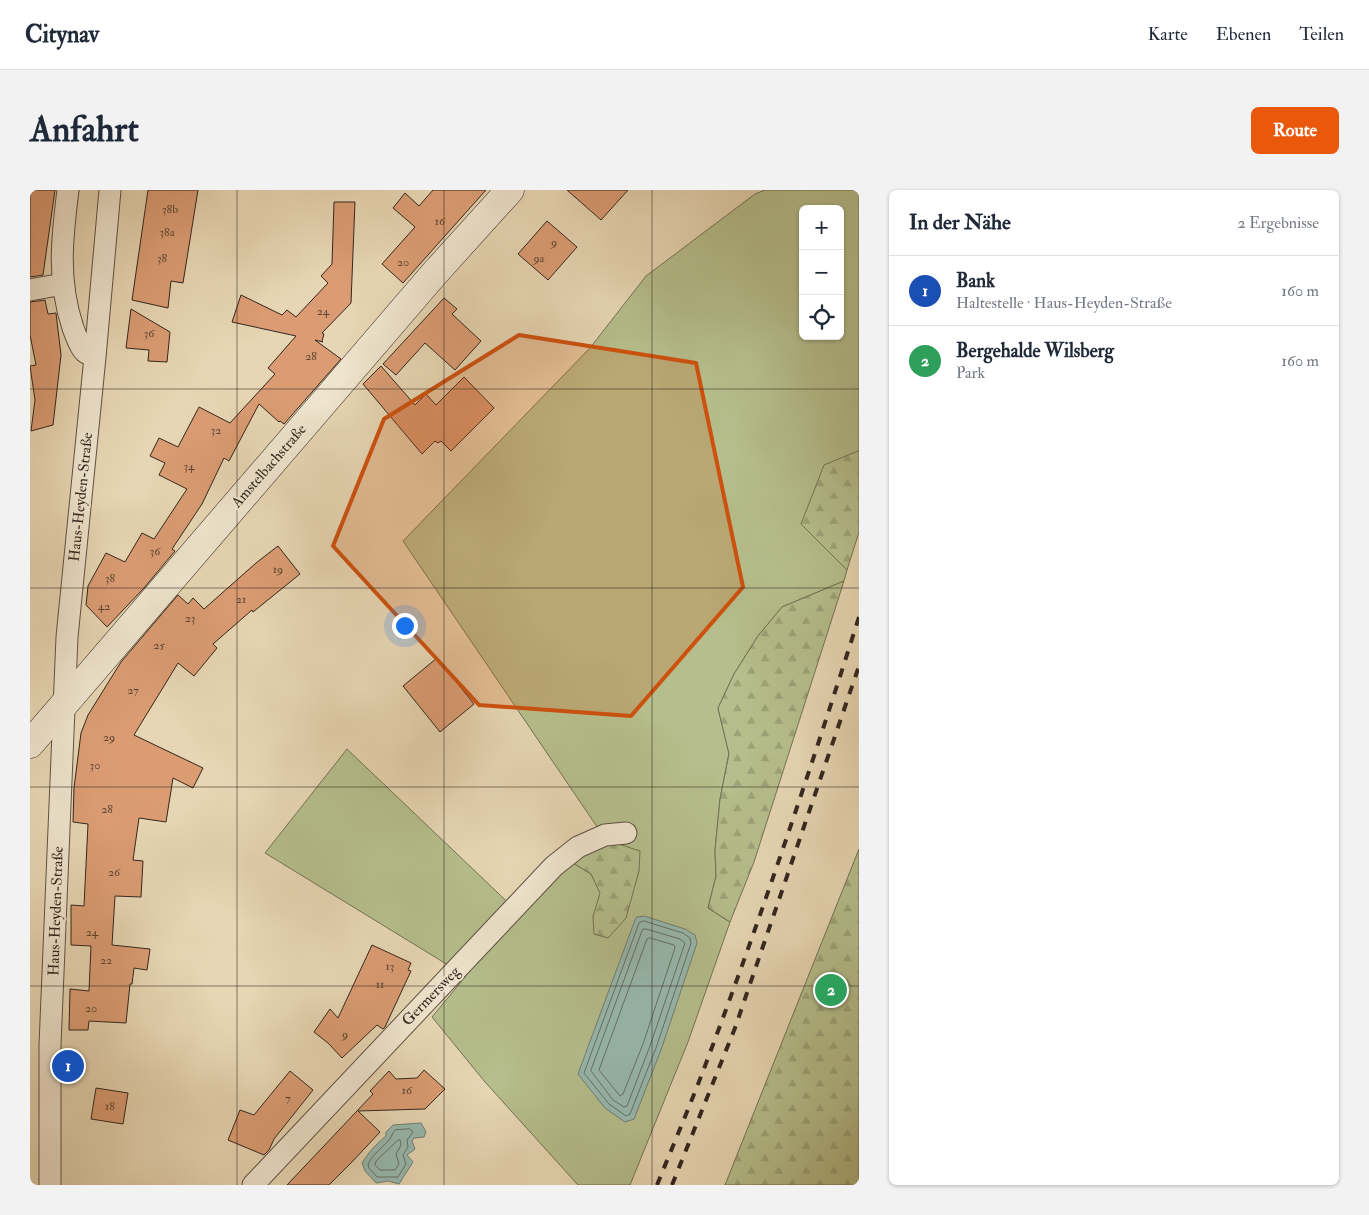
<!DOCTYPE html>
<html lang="de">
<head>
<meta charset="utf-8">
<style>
	:root { --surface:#fff; --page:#f2f2f3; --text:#1f2937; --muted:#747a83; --line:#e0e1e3; --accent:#ea580c }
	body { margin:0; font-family:"IM FELL Double Pica",serif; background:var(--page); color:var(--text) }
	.controls { position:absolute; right:15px; top:15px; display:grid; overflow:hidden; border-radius:8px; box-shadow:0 1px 4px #0004 }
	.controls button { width:45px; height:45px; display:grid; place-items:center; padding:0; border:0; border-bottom:1px solid var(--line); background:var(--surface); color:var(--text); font:25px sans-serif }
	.you { position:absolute; left:374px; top:435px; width:18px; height:18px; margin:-12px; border:4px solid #fff; border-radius:50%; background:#1a73e8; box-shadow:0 0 0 8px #1a73e833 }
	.badge { display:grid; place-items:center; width:32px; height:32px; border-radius:50%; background:var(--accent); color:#fff; font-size:16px; font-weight:700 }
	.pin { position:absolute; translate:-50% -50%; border:2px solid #fff; box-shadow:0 1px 5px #0006 }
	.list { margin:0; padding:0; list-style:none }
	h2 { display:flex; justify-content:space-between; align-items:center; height:65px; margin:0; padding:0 20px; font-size:21px }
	h2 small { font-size:16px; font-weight:400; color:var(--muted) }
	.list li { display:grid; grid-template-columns:32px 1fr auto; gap:15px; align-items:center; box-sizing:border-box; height:70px; padding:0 20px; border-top:1px solid var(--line) }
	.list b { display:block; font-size:19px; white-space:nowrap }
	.list p { margin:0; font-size:16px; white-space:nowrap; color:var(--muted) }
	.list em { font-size:16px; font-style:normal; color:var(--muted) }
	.icon { flex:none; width:28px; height:28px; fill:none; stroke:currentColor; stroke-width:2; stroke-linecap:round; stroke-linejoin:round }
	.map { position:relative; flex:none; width:829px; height:995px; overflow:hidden; border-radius:8px }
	header { display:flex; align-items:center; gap:30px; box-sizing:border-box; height:70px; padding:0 25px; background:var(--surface); border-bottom:1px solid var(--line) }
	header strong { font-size:24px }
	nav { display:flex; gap:28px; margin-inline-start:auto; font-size:18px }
	.intro { display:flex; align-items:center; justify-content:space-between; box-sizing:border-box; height:120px; padding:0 30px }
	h1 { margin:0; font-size:35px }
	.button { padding:12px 22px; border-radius:8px; background:var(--accent); color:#fff; font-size:18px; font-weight:700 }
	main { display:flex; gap:30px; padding:0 30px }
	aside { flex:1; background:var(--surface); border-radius:8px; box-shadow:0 1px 4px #0004 }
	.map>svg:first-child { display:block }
	.green { fill:#b5be8c; stroke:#747256; fill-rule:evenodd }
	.forest { fill:url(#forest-firs); stroke:#747256 }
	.water { fill:#97b9af; stroke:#6f7e75 }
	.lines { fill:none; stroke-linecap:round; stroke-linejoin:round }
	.shore { stroke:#647067; stroke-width:1 }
	.building { fill:#db9c73; stroke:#32261f }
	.street-casing { stroke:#5f5244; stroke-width:23 }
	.secondary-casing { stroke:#32261f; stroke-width:29 }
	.street { stroke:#efe4ce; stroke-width:21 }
	.secondary { stroke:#efe4ce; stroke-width:28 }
	.rail { stroke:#32261f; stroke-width:4; stroke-dasharray:9 9; stroke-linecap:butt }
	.marked { fill:#cd510f; fill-opacity:0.2; stroke:#cd510f; stroke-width:4; stroke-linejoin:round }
	.grid { fill:none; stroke:#32261f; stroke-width:1; stroke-opacity:0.55 }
	.labels { text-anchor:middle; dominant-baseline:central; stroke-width:4; stroke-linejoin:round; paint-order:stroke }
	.number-label { font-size:12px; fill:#5c4434 }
	.street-label { font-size:15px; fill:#32261f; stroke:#efe4ce }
</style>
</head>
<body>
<header>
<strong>Citynav</strong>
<nav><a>Karte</a><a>Ebenen</a><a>Teilen</a></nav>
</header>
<div class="intro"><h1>Anfahrt</h1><a class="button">Route</a></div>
<main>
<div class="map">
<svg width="829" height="995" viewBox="0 0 829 995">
	<defs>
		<pattern id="forest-firs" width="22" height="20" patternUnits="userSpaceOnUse" patternTransform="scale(1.25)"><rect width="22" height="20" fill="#b5be8c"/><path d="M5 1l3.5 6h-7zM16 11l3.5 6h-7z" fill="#9ca378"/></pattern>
	</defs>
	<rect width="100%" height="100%" fill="#e7d6b3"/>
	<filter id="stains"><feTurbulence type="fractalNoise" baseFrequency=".004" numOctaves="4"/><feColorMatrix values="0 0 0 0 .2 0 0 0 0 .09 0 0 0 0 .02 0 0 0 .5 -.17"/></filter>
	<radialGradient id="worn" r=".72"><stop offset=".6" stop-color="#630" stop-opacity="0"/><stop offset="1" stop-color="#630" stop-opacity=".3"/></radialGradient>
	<path class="green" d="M735,0h94v260l-58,74 46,46 -3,11 -62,26 -24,29 -24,38 -16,34 11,45 -9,46 -5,51 1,26 -8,32 22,14 -42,120 -58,143h-52l-93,-103 -53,-65 34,-41 -201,-123 82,-104 173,165 50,-53 21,13 10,19 -8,24 40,-29 6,-17 -33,-31 -203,-299 187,-193 56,-72 109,-82zM773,19h37v127h-37z"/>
	<path class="forest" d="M829,260v82l-12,38 -46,-46 23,-59 34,-14z
		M814,391l-90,281 -24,60 -22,-14 8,-32 -1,-26 5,-51 9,-45 -11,-46 16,-34 24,-38 24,-29z
		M576,650l34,11 -1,20 -13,47 -18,20 -14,-4 -1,-17 7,-24 -9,-19 -21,-13z
		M829,659v336h-134z"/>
	<path class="water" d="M614,726l41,13 10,6 2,8 -36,107 -27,69 -9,3 -20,-14 -27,-34 57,-154 2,-3z
		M391,933l5,9 -2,5 -10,1 -2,3 3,8 -8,6 6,7 -14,22 -11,-3 -12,2 -11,-12 -3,-8c7,-11 14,-19 24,-27v-4l7,-7z"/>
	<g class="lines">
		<path class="shore" d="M614,731l39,12 7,5 1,5 -35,105 -26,66 -4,2 -17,-12 -25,-31 55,-150z
			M613,739h3l34,10 5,4 -35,103 -23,60 -3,1 -11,-7 -22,-29z
			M620,748l24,7 1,3 -32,96 -20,50 -3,2 -21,-26 48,-131z
			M380,939l3,3 -6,8 1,7 -5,8 3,9 -8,13h-21l-8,-9 -1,-4c5,-10 13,-15 20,-23 4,-3 3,-7 7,-11z
			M370,950l1,5 -5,9 3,10 -4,6h-15l-5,-5 1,-4 21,-20z"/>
	</g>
	<path class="building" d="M0,0h25l-12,85 -13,2z
		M118,0h50l-15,93 -12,-2 -3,27 -36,-8z
		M403,0h53l-83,93 -21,-19 33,-37 -22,-19 12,-15 14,13z
		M537,0h61l-27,30z
		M304,12h21l-4,101 -29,30 2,1 -2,7 1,1 -8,-2 26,19 -57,65 -4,-3 -1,1 -20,-18 -30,57 -5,-3 -22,46 -30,45 3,2 -31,37 -37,39 -21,-22 2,-19 18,-33 19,9 17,-29 12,6 33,-50 -28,-14 6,-12 -15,-7 9,-18 19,9 21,-40 31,16 45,-49 -7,-6 28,-32 -64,-14 9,-27 41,20 5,-5 9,7 32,-34 -7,-7 11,-12z
		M517,31l30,26 -29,33 -30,-26z
		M414,108l13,11 -5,5 29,27 -26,29 -30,-27 -29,32 -13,-11z
		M15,110l3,14 8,-1 5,42 -8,70 -22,6 4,-31 -5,-34 6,-1 -6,-30v-33z
		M101,119l39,23 -3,30 -19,-1 1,-11 -23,-2z
		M351,176l34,39 11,-11 10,11 28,-28 30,31 -43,43 -10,-10 -3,2 -3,-2 -13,13 -59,-70z
		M248,356l22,28 -47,38 -1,-2 -39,34 4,4 -23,28 -16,-13 -44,72 69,33 -10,20 -20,-10 -7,44 -27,-4 -6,42 10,1 -2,36 -26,-1 -3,49 38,4 -3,21 -13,-2 -2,16h-2l-4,39 -37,-2 -1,9h-19l1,-41 19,2 2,-45 -20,-1v-40l13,1 4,-82 -15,-2 1,-34 7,-55 7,-18 33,-53 57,-67 10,9 5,-6 11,11 52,-46z
		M407,468l37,46 -34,28 -37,-46z
		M342,755l39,18 -3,7 3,1 -26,56 -2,2 -6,-4 -35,33 -14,-15 -14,-11 16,-23 8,9z
		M394,880l21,19 -20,20 -67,2 22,21 -29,31 -22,22h-42l86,-91 -3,-3 19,-20 7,8 21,-1z
		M260,881l23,19 -39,49 -5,11 -5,5 -36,-15 12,-30 14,5z
		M66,898l32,5 -5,31 -32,-5z"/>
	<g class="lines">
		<g class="street-casing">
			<path id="street" d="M38,0c-6,48 -11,90 5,138 3,7 6,19 12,24 2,2 7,3 10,5
				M0,100l33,-6
				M20,995v-140l17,-408 28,-280 15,-167
				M223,995l301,-319 24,-19 27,-12 21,-2"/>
		</g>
		<g class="secondary-casing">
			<path id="secondary" d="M0,554l404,-470 76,-84"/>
		</g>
		<use href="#street" class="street"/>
		<use href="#secondary" class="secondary"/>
		<path class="rail" d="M627,995c17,-42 35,-84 51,-127 55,-146 104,-293 151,-441
			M642,995l63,-157 124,-362"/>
	</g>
	<path class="marked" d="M489,145l177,28 47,224 -112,129 -152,-11 -146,-159 51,-127z"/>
	<path class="grid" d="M207,0v995M414,0v995M622,0v995M0,199h829M0,398h829M0,597h829M0,796h829"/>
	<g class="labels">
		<g class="number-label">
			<text x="140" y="19">38b</text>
			<text x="410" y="31">16</text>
			<text x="137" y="42">38a</text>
			<text x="524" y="52">9</text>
			<text x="132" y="68">38</text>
			<text x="509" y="68">9a</text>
			<text x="373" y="72">20</text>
			<text x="293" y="121">24</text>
			<text x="119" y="143">36</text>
			<text x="281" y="166">28</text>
			<text x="186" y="240">32</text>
			<text x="159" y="276">34</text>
			<text x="125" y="361">36</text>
			<text x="248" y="379">19</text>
			<text x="80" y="388">38</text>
			<text x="211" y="409">21</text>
			<text x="74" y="416">42</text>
			<text x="160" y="428">23</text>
			<text x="129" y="455">25</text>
			<text x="103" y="500">27</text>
			<text x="79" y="547">29</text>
			<text x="65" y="575">30</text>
			<text x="77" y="619">28</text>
			<text x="84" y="682">26</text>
			<text x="62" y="742">24</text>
			<text x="76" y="770">22</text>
			<text x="360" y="776">13</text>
			<text x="350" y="794">11</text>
			<text x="61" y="818">20</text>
			<text x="315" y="844">9</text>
			<text x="377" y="900">16</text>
			<text x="258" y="908">7</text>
			<text x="80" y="916">18</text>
		</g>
		<g class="street-label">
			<text transform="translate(239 276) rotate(-49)">Amstelbachstraße</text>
			<text transform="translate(51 307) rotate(-84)">Haus-Heyden-Straße</text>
			<text transform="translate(26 721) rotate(-88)">Haus-Heyden-Straße</text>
			<text transform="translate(401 806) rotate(-46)">Germersweg</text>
		</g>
	</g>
	<rect width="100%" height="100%" filter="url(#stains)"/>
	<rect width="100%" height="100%" fill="url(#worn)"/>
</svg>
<div class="controls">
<button>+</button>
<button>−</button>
<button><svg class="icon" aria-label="locate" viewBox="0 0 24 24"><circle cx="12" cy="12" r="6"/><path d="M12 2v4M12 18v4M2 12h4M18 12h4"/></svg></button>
</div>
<div class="you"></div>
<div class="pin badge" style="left:38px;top:876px;background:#1a4fb4">1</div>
<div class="pin badge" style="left:801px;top:800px;background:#2e9e5b">2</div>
</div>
<aside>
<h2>In der Nähe<small>2 Ergebnisse</small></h2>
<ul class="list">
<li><span class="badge" style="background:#1a4fb4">1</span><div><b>Bank</b><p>Haltestelle · Haus-Heyden-Straße</p></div><em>160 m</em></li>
<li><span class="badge" style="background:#2e9e5b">2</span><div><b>Bergehalde Wilsberg</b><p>Park</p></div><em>160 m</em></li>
</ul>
</aside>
</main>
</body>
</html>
